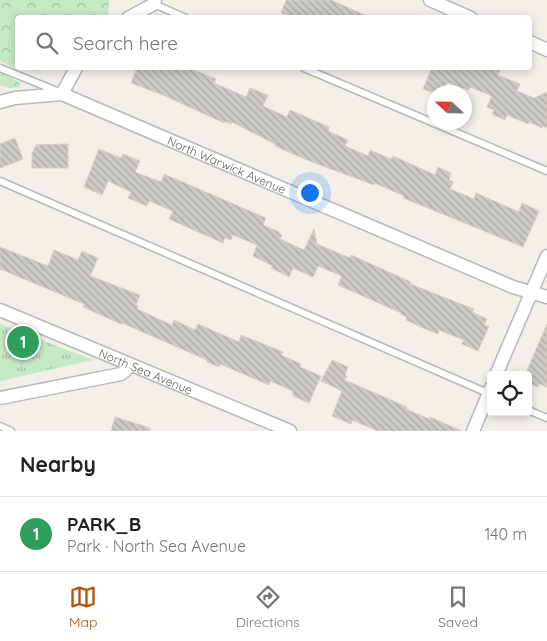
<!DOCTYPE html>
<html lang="en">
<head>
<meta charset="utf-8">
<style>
	:root { --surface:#fff; --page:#f2f2f2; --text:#202124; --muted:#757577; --line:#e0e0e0; --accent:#b45309 }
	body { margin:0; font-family:Quicksand,sans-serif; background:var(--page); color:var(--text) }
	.controls { position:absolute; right:15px; bottom:15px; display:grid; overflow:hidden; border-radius:5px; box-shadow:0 2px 8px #0003 }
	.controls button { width:45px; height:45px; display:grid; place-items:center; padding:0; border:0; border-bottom:1px solid var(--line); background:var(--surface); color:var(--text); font:25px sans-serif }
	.compass { position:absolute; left:427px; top:85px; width:45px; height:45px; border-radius:50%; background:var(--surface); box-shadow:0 2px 8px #0003; rotate:292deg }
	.you { position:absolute; left:309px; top:192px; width:18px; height:18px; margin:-12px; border:4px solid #fff; border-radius:50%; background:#1a73e8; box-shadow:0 0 0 8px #1a73e833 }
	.badge { display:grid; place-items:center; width:32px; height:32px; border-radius:50%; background:var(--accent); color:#fff; font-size:16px; font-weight:700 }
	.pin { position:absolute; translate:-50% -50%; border:2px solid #fff; box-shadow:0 1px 5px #0006 }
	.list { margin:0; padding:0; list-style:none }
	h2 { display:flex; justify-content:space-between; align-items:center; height:65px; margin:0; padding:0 20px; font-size:21px }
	h2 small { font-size:16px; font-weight:400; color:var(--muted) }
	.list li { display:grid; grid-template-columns:32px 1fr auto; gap:15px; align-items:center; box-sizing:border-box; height:75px; padding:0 20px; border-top:1px solid var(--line) }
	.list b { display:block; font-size:19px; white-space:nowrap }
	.list p { margin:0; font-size:16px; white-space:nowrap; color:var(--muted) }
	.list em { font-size:16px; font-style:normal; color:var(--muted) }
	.icon { flex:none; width:28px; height:28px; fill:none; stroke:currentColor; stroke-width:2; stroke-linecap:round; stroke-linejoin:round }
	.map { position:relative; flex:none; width:547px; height:431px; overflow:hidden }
	.search { position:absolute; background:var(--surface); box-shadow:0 2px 8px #0003; left:15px; right:15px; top:15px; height:55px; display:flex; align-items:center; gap:12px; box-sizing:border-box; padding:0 18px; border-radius:5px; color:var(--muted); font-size:19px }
	.sheet { height:140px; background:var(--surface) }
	nav { display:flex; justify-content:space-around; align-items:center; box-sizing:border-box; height:70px; border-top:1px solid var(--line); background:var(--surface); font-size:14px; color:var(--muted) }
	nav a { display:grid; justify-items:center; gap:2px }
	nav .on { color:var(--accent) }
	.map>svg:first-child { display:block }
	.grass { fill:url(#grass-tufts) }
	.forest { fill:url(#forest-crowns) }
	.building { fill:url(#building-back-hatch); stroke:#d6d1c6 }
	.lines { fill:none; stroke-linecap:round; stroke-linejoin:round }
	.service-casing { stroke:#b5b8bc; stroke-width:9 }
	.minor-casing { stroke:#b5b8bc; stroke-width:15 }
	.service { stroke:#fff; stroke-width:6 }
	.minor { stroke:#fff; stroke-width:12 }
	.labels { text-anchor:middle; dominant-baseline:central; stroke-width:4; stroke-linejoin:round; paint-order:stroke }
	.street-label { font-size:12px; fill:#5f6368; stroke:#fff }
</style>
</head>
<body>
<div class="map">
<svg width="547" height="431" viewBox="0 0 547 431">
	<defs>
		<pattern id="grass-tufts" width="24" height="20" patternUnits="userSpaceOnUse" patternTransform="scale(1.25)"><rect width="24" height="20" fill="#c5e8c5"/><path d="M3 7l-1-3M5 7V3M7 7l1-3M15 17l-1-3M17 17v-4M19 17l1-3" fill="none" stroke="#a3c0a4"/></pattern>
		<pattern id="forest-crowns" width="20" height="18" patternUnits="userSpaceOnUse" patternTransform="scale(1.25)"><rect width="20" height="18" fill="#c5e8c5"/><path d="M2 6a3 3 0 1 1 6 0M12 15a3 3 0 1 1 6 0" fill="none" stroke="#a3c0a4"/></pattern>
		<pattern id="building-back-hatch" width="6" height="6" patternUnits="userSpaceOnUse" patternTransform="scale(1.25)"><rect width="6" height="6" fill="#cccac5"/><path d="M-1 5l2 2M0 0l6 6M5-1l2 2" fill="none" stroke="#a9a8a4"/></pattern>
	</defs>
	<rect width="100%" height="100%" fill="#f1efe8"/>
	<path class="grass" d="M0,324l93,36 -93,21z"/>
	<path class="forest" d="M0,0h109l-1,17 -90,1v50h21l-3,3 -26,-5 -10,-5z
		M0,71l20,12v4l-11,1 -9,-3z"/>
	<path class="building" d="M286,0h45l41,18h-79l-12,-5z
		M137,68h38l8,3 1,-3h5l27,11 -2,4 32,14 4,-9 18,7 -5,11 24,11 3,-7 39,17 -1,4 20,9 -3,6 23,10 2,-6 21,9 2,-3 42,19 3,-8 13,6 -2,7 4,2 -3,7 24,10 2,-6 43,19 3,-9 17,8 -16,36 -100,-41 -20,-8 1,-2 -29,-13 -1,2 -67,-25 -32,-14v-2l-43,-22 -1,2 -7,-3v2l-61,-28 -32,-12z
		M432,68h61l7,2 -2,5 22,9 -3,7 17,7 13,-6v36l-4,-2 -1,2 -13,-6 -1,2 -21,-9 -2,5 -13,-6 2,-4 -7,-3 5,-11 -22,-9 -2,3 -21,-8 -4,10h-11l-9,-3z
		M15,138l8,21 -23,9v-24z
		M68,144v24h-36v-14l4,-9z
		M99,149l22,9 2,-4 17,7 -5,11 26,10 3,-8 102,44 -3,7 16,7v1l3,2 -2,4 24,11 10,-21 3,15 33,14 1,-3 60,27 -1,2 64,25 -2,3 15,7 -3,6 5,1 -11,25 -16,-7 2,-4 -25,-10 -1,4 -15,-6 -17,-8 1,-3 -7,-3 1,-1 -63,-28 4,-9 -24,-10 -5,11 -20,-9 -4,9 -18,-9 2,-2 -20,-10 4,-11 -24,-10 -2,5 -6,-2 -2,5 -54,-24 4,-8 -24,-10 -2,5 -19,-8 3,-6 -23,-11 -6,14 -18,-8z
		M0,247l48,19 6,-16 24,10 4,-9 16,7 -8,18 50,19 -4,10 2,1 -1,3 35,16 2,-5 21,10 3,-6 41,18 2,-7 42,17 -2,3 20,9 -1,3 21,9 -12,27 -16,-7v-5l-23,-10 -1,4 -49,-21 -1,3 -12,-5v-2l-85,-37 -1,1 -38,-17 1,-3 -84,-35z
		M547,324v63l-8,-3 -1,3 -10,-4v-8h-3z
		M332,360l16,7 -3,8 2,1 -2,4 62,27 -1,2 23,10 1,-2 32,14h-84l-26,-11 -1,4 -19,-8 10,-25 -21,-10z
		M115,417l35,11v3h-39z"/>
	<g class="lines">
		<g class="service-casing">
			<path id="service" d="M154,4l32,14
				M0,68l57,23
				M304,68l243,103
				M0,181l490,213
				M528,410l19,8
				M0,426l11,5"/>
		</g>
		<g class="minor-casing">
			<g id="minor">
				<path d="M430,0l41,18"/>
				<path d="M128,18l26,-14 1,-4"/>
				<path d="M530,42l17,8"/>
				<path d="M62,94l14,-26"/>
				<path id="s1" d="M0,102l15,-4 47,-4 451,193 34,10"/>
				<path id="s2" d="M0,310l290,121"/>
				<path d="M496,375l51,-119"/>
				<path d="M0,398l121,-24 5,-4 2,-6"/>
				<path d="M473,431l18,-43"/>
			</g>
		</g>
		<use href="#service" class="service"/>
		<use href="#minor" class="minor"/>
	</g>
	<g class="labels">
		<g class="street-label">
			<text stroke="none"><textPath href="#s1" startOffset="242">North Warwick Avenue</textPath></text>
			<text stroke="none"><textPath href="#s2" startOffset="158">North Sea Avenue</textPath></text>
		</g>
	</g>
</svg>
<div class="controls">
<button><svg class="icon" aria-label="locate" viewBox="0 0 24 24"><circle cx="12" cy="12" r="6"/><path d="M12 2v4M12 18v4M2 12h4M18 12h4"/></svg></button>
</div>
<svg class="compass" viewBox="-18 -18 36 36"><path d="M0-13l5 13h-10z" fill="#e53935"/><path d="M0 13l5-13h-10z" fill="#757577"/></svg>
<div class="you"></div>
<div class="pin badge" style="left:23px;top:342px;background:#2e9e5b">1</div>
<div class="search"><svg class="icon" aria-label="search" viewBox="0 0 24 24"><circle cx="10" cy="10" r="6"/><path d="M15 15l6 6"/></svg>Search here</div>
</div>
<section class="sheet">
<h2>Nearby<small></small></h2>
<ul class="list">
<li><span class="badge" style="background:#2e9e5b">1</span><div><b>PARK_B</b><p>Park · North Sea Avenue</p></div><em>140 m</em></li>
</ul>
</section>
<nav>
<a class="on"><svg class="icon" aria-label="map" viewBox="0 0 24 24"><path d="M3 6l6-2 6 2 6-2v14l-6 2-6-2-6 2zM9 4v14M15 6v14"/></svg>Map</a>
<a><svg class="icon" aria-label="directions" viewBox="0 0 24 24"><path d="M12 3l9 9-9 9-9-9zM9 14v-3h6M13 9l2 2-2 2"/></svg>Directions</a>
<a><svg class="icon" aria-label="saved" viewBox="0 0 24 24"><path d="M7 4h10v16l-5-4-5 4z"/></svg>Saved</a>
</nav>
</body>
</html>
